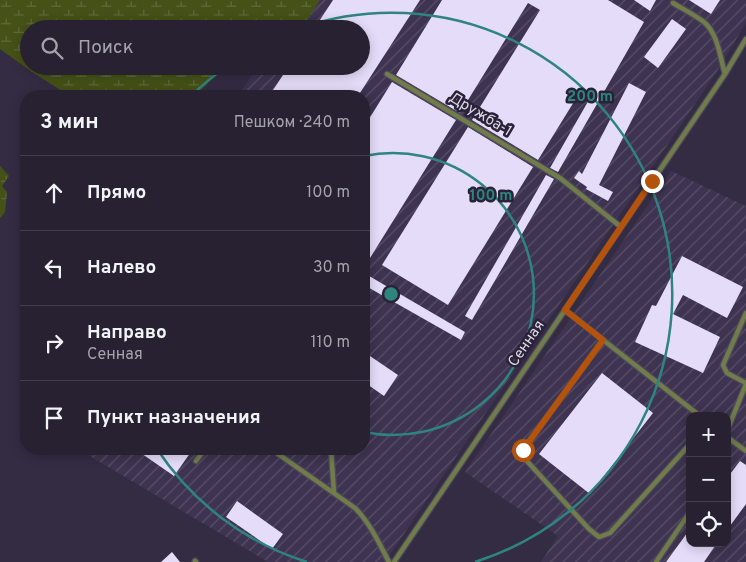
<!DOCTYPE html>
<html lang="ru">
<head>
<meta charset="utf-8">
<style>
	:root { --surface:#272132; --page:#332e3e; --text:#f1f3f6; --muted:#a4a3ac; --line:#433e4d }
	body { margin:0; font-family:Overpass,sans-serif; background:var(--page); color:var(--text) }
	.controls { position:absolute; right:15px; bottom:15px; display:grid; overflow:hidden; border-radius:10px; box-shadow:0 2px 12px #0003 }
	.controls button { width:45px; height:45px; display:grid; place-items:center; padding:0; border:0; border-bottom:1px solid var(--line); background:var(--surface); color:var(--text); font:25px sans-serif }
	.stop { position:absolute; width:15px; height:15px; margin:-11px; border:4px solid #b45309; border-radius:50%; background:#fff }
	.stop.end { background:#b45309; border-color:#fff; box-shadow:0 1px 5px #0008 }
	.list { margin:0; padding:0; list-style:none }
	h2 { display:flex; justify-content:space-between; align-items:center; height:65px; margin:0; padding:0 20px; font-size:21px }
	h2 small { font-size:16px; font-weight:400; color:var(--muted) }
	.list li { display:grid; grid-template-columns:32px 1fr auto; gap:15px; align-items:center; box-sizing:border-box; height:75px; padding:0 20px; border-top:1px solid var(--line) }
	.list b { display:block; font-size:19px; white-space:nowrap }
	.list p { margin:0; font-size:16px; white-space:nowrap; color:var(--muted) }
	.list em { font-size:16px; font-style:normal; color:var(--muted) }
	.icon { flex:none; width:28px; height:28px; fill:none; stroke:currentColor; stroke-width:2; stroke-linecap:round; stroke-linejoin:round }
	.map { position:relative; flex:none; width:746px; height:562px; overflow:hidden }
	.search { position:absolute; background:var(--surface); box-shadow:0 2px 12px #0003; left:20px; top:20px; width:350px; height:55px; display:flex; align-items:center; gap:12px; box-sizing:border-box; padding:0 18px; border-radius:28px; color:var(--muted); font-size:19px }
	.panel { position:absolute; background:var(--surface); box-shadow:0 2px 12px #0003; left:20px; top:90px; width:350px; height:365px; border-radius:20px }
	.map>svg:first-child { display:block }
	.industrial { fill:url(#industrial-furrows); fill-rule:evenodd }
	.wetland { fill:url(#wetland-marsh) }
	.building { fill:#e5dcf9 }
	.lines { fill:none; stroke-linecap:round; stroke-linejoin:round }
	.service-casing { stroke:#4f475d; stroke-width:7 }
	.service { stroke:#707c4a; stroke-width:4.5 }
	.route { stroke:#b45309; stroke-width:6 }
	.ring { fill:none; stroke:#2e8580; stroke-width:2.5 }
	.labels { text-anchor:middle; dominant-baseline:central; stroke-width:5; stroke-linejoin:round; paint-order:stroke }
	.street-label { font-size:15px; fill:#dcd7e6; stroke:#2a2238 }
	.centre { fill:#2e8580; stroke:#2a2238; stroke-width:2.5 }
	.ring-label { font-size:15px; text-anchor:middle; font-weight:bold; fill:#2e8580; stroke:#2a2238; stroke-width:5; stroke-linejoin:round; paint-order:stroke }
</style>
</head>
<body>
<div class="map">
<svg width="746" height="562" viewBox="0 0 746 562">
	<defs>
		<pattern id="industrial-furrows" width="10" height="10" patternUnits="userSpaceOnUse" patternTransform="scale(1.25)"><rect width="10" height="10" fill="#3e3350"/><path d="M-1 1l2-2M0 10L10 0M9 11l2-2" fill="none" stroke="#595069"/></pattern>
		<pattern id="wetland-marsh" width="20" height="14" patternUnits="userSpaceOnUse" patternTransform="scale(1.25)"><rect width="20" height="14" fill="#465117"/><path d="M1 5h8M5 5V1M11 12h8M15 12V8" fill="none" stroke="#606939"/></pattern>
	</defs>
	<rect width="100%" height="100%" fill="#342c43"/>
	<path class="industrial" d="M302,0h444v23l-30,50 -331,489h-117l-190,-113h286v-353h-126l20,-30h103v-37h-78z
		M671,171l75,35v356h-205l17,-26 -93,-64zM690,416h37v127h-37z"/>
	<path class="wetland" d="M0,0h320l-15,23 -30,6h-246v37h196l-30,30h-125l-38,-24 -32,-23z
		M0,166l9,10 -7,10 5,6 -2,20 -5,6z"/>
	<path class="building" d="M333,0h87l-62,96h-89l20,-30h72v-37h-47z
		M442,0h166l36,22 -86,150 -8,-4 40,-70 -10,-6 -42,68 -66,-40 68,-110 -12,-7 -68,110 -64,-38z
		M634,0h22l-6,11z
		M689,0h31l-9,14z
		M672,19l14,10 -28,39 -14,-11z
		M392,82l64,38 -86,138 -6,-4v-127z
		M629,83l17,9 -47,93 14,7 -5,9 -22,-12 1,-2 -13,-9 5,-7 3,3z
		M468,127l65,40 -85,138 -66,-40z
		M546,175l8,4 -82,141 -7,-4z
		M682,256l61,31 -16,31 -44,-23 -10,19 47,23 -17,36 -68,-31 17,-37 4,1z
		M364,273l101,59 -4,8 -97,-55z
		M364,352l34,23 -14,21 -20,-14z
		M602,373l51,40 -63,81 -51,-40z
		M135,449h58l-19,27z
		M740,461l6,4v39l-19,26v-52z
		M237,501l46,33 -11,15 -46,-32z
		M690,529v14h27l-13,19h-38z
		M172,552l8,10h-19z"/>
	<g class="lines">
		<g class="service-casing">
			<path id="service" d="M673,3c10,6 22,12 31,19 14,12 16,35 21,52
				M387,74l173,104 61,49
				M565,310l135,106
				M746,313l-23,52 4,8 19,10
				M603,340l-78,107 -2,7 3,6 63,69 10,8 11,-4 80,-89
				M727,431l19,-47
				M727,437l19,14
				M271,449l84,59c15,15 24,35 34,54
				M331,449l3,44
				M196,461l9,-12
				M195,561l1,1
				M394,562l331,-488 21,-35
				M656,562l34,-50"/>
		</g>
		<use href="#service" class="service"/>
	</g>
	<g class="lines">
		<path class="route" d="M523,450l80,-110 -38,-30 87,-129"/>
	</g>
	<g class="ring">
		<path d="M364 156A141 141 0 1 1 364 432"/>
		<path d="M307 562A281 281 0 0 1 157 449M192 95A281 281 0 0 1 226 67M300 28A281 281 0 1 1 475 562"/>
	</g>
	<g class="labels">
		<g class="street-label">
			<text transform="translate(480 115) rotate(31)">Дружба-1</text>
			<text transform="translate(527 344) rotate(-56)">Сенная</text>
		</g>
	</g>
	<circle cx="391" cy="294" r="8" class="centre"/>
	<g class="ring-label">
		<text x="590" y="101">200 m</text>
		<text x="491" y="200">100 m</text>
	</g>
</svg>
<div class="controls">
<button>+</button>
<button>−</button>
<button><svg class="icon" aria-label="locate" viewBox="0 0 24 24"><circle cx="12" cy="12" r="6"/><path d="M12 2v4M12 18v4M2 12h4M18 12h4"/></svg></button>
</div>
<div class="stop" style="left:523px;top:450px"></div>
<div class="stop end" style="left:652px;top:181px"></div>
<div class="search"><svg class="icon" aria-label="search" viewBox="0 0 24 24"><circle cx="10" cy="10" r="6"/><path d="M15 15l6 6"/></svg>Поиск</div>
<section class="panel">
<h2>3 мин<small>Пешком · 240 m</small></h2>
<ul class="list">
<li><svg class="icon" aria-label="ahead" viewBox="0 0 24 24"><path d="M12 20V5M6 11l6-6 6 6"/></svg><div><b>Прямо</b></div><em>100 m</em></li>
<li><svg class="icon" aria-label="left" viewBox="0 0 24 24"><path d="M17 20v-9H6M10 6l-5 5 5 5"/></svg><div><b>Налево</b></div><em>30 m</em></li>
<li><svg class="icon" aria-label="right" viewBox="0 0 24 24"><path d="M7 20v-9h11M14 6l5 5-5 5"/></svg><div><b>Направо</b><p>Сенная</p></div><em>110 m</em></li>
<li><svg class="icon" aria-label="arrive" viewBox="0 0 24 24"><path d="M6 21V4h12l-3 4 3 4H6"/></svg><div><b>Пункт назначения</b></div></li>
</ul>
</section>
</div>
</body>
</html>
